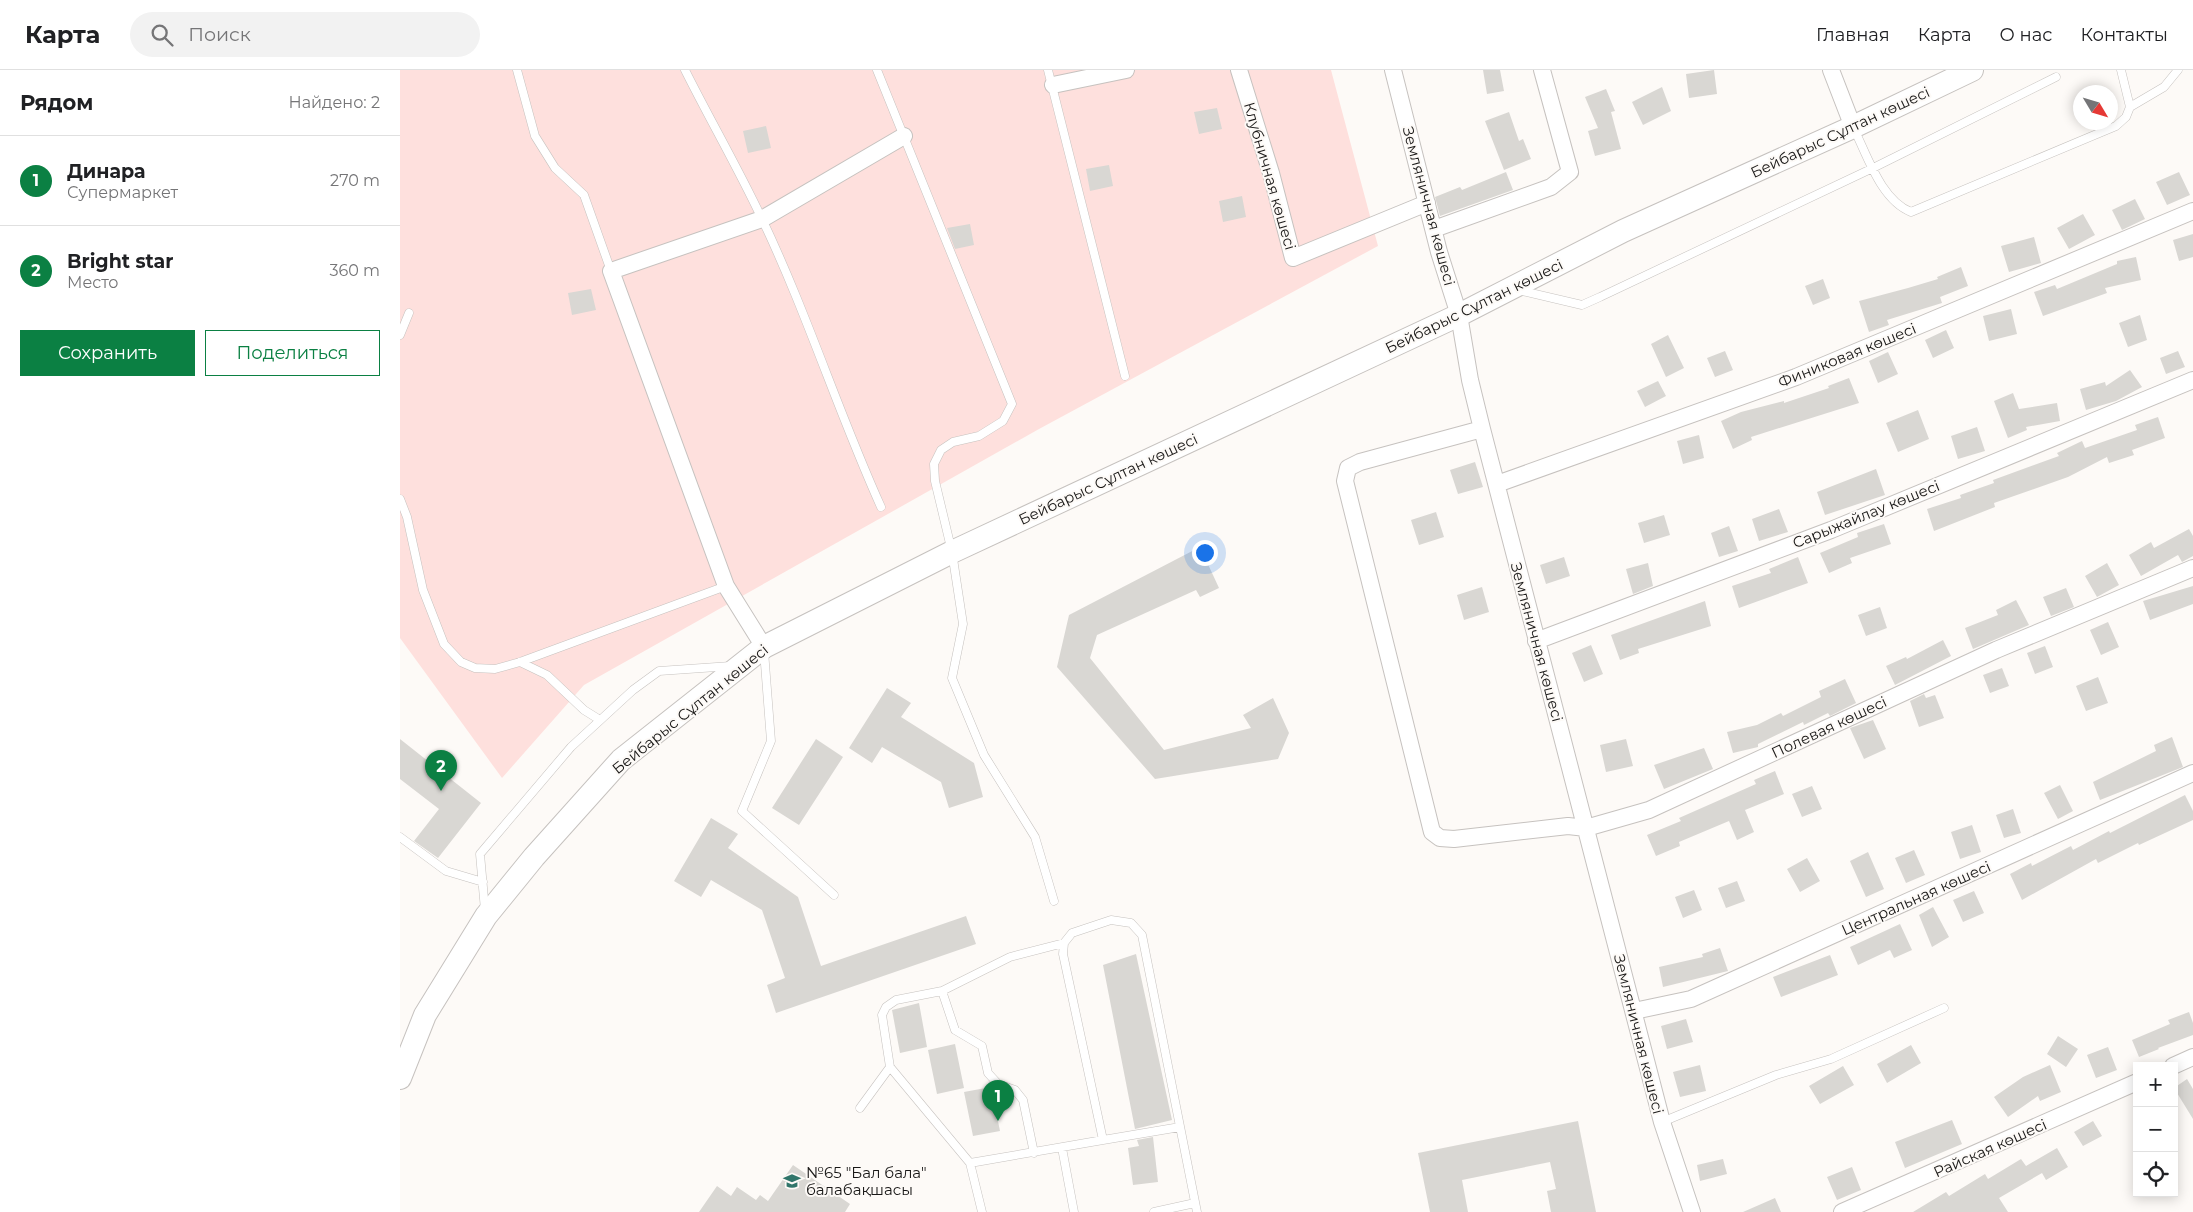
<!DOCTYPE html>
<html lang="ru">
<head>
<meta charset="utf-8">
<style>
	:root { --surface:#fff; --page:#f2f2f2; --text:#202124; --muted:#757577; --line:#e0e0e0; --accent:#0b8043 }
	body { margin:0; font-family:Montserrat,sans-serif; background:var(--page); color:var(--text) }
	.controls { position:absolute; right:15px; bottom:15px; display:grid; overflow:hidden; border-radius:0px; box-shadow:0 2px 12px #0003 }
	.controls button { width:45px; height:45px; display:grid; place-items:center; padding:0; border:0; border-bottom:1px solid var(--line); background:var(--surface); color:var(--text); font:25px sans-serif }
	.compass { position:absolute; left:1673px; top:15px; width:45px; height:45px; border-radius:50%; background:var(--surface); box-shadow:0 2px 12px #0003; rotate:128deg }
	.you { position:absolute; left:804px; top:482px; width:18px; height:18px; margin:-12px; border:4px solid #fff; border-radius:50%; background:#1a73e8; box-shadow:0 0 0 8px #1a73e833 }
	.badge { display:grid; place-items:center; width:32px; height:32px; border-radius:50%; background:var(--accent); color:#fff; font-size:16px; font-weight:700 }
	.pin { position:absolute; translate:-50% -41px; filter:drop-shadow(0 1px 2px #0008) }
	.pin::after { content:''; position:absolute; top:26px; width:18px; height:15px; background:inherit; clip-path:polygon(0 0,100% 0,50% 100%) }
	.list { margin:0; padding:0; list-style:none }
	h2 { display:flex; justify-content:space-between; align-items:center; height:65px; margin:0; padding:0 20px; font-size:21px }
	h2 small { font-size:16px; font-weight:400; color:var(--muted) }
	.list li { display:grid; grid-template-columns:32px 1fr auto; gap:15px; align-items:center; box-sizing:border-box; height:90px; padding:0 20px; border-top:1px solid var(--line) }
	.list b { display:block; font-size:19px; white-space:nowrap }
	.list p { margin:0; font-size:16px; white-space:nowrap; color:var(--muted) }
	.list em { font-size:16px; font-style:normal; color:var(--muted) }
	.actions { display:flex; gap:10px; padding:15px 20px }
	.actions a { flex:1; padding:11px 0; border:1px solid var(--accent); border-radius:0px; text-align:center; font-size:18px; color:var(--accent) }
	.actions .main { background:var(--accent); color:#fff }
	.icon { flex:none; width:28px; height:28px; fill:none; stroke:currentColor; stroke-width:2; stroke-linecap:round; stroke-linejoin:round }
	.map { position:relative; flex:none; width:1793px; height:1142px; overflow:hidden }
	header { display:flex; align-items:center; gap:30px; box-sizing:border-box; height:70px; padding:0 25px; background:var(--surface); border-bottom:1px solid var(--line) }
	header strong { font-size:24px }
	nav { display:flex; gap:28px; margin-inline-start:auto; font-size:18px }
	.search { width:350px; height:45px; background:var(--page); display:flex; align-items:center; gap:12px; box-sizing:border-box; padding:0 18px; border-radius:28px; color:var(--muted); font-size:19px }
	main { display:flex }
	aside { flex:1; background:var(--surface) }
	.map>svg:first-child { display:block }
	.green { fill:#fee0dd }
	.building { fill:#d9d7d3 }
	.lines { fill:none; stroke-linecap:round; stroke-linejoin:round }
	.lane-casing { stroke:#c6c2bf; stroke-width:9 }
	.street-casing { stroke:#c6c2bf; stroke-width:18 }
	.secondary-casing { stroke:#c6c2bf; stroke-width:24 }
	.lane { stroke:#fff; stroke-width:8 }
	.street { stroke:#fff; stroke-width:16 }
	.secondary { stroke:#fff; stroke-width:22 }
	.labels { text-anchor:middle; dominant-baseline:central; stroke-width:4; stroke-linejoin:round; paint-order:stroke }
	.street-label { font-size:15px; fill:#181716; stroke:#fdfaf7 }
	.poi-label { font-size:15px; fill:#181716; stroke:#fdfaf7; text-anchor:start }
</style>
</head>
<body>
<header>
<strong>Карта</strong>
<div class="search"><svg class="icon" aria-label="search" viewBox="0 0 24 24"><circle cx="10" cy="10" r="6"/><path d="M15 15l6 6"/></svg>Поиск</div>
<nav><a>Главная</a><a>Карта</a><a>О нас</a><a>Контакты</a></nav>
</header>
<main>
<aside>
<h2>Рядом<small>Найдено: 2</small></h2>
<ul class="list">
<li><span class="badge">1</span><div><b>Динара</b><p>Супермаркет</p></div><em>270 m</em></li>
<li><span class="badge">2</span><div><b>Bright star</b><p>Место</p></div><em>360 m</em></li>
</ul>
<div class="actions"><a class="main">Сохранить</a><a>Поделиться</a></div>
</aside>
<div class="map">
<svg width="1793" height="1142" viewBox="0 0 1793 1142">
	<rect width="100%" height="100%" fill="#fdfaf7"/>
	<path class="green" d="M0,0h931l47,176 -339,183 -455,256 -82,93 -102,-140z"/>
	<path class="building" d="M1083,0h17l4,21 -17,3z
		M1314,0l3,24 -28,4 -3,-24z
		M1262,17l9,24 -28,14 -11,-23z
		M1206,19l9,22 -4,1 10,37 -26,7 -7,-25 10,-3 -13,-31z
		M817,38l5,21 -23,5 -5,-22z
		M1109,42l10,29 4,-2 8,20 -27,11 -19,-49z
		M366,56l5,22 -23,5 -5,-22z
		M709,95l4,21 -23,5 -4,-22z
		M1106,102l7,18 -73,26 -5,-19 25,-10 2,3z
		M1779,102l11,23 -23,10 -11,-23z
		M842,126l4,21 -23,5 -4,-21z
		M1735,129l10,20 -23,11 -10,-20z
		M1683,144l12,21 -26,14 -12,-21z
		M570,154l4,21 -19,4 -8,-21z
		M1793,164v23l-14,4 -6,-21z
		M1634,167l7,26 -32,9 -8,-26z
		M1736,187l5,23 -36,8 2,5 -64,23 -9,-24 21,-7 2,4 60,-25v-3z
		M1561,197l7,19 -28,11 2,6 -55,17 2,5 -20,7 -10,-31 49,-13 30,-9 -1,-2z
		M1423,209l7,19 -17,7 -8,-19z
		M191,219l5,21 -24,5 -4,-22z
		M1611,239l6,25 -28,7 -6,-25z
		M1740,245l7,25 -19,7 -9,-24z
		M1546,260l8,18 -21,10 -8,-18z
		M1268,265l16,33 -18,9 -15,-33z
		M1325,281l8,19 -18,7 -8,-19z
		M1778,281l7,16 -19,7 -6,-16z
		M1488,282l10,22 -20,9 -9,-22z
		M1730,300l12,17 -26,14 -30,9 -6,-21 25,-7 1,4z
		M1449,308l10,25 -108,34 1,3 -19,9 -12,-28 20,-9 43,-11v2l45,-15 -1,-2z
		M1258,311l8,15 -21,11 -8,-16z
		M1613,323l6,16 38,-6 3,18 -34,6 1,3 -19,8 -14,-37z
		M1518,340l11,29 -31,13 -12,-29z
		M1758,347l7,21 -33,12 2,5 -25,8 -2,-6 -39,20 -74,26 1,4 -61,24 -7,-22 34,-11 -1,-3 34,-12 -1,-3 66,-24 -2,-3 25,-12 3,7 52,-18 -2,-5z
		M1577,357l8,24 -27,8 -7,-23z
		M1299,365l5,23 -21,6 -6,-23z
		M1075,392l8,25 -25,7 -8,-24z
		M1476,399l9,26 -60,20 -8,-23z
		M1379,439l9,23 -29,9 -7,-22z
		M1036,442l8,25 -25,8 -8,-25z
		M1264,445l6,20 -26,8 -6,-20z
		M1484,454l7,20 -41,14 2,5 -23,10 -9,-20 38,-16 -1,-4z
		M1329,456l9,25 -19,6 -8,-24z
		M1789,459l4,7v20l-11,6 -4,-7 -37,21 -12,-21 22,-13 3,6z
		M800,477l19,41 -19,9 -4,-7 -99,45 -7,23 74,92 87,-22 -8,-13 30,-17 16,35 -11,26 -123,20 -98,-112 12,-52z
		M1164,487l6,19 -24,8 -6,-19z
		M1398,487l10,26 -69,25 -7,-22 39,-13 -2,-4z
		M1248,493l5,23 -20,8 -7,-25z
		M1707,493l12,22 -22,12 -12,-21z
		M1793,516v18l-43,16 -7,-19z
		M1082,517l7,25 -25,8 -7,-25z
		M1666,518l8,19 -23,9 -8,-19z
		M1616,530l13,25 -56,24 -8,-21 33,-13 -2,-5z
		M1305,531l6,25 -73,23 1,4 -19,7 -9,-25z
		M1480,537l7,21 -21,8 -8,-21z
		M1708,552l11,25 -18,8 -11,-25z
		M1543,570l8,16 -56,29 -9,-19 20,-9 1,2z
		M1191,575l12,29 -19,8 -12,-29z
		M1645,576l8,21 -18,7 -8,-21z
		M1602,598l7,18 -19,7 -7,-18z
		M1698,607l10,26 -22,8 -10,-25z
		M1445,609l11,24 -26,13 -2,-3 -24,12 -1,-3 -45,22v3l-25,6 -6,-21 30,-7 24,-12 2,3 38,-19 -2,-6z
		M487,618l24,15 -10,14 73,46 9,34 -34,11 -8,-26 -59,-35 -10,16 -23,-15z
		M1524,624l2,4 9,-3 9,23 -25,9 -9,-26z
		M1473,650l13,29 -22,10 -14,-31z
		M1772,667l11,30 -83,33 -7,-18 63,-31 -2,-6z
		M0,669l81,64 -43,55 -24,-17 25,-32 -39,-30z
		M416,669l27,18 -44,68 -27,-17z
		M1226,669l7,27 -27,6 -6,-27z
		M1304,678l9,21 -49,20 -10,-24z
		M1375,701l9,23 -39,16 9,22 -17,8 -8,-19 -50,21 1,4 -24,10 -9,-21 34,-14 -2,-3 77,-34 -2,-4z
		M1660,715l13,26 -15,8 -14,-26z
		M1412,716l10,23 -20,8 -10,-23z
		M1785,725l8,16v9l-54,25 -1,-2 -40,20 -2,-4 -74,41 -12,-26 21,-11 1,3 39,-20 2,4 36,-19 1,2z
		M1613,739l8,24 -17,5 -8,-23z
		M311,748l27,16 -10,14 70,49 23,69 145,-50 10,28 -200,69 -9,-28 18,-7 -23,-68 -51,-30 -10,17 -27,-16z
		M1572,755l9,27 -21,7 -9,-27z
		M1514,780l11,25 -19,8 -11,-25z
		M1468,782l16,37 -18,8 -16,-36z
		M1407,788l13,23 -20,11 -13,-23z
		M1337,811l8,20 -19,7 -8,-20z
		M1294,820l8,20 -19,8 -8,-21z
		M1574,821l10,22 -21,9 -10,-22z
		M1533,837l16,30 -17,10 -13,-32z
		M1500,854l12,26 -18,8 -4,-8 -32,15 -8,-18z
		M1320,878l8,23 -65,16 -4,-20 44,-10 -1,-3z
		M736,884l36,166 -37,9 -32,-164z
		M1430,885l8,20 -57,22 -8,-20z
		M519,933l8,44 -27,6 -8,-43z
		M1789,942l4,11v12l-35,13 1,1 -20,8 -7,-17 38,-16 -2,-4z
		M1286,949l7,23 -26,7 -6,-23z
		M1658,966l20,13 -12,18 -19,-13z
		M555,974l9,44 -27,6 -9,-44z
		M1511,975l10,18 -34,20 -10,-19z
		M1708,977l9,23 -21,8 -9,-23z
		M1300,995l6,26 -26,6 -7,-25z
		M1650,995l11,27 -21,9 -2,-5 -30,21 -14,-20 29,-20z
		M1443,996l11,19 -34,19 -11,-18z
		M1787,1009l6,10v30l-19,-31z
		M591,1017l9,44 -27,5 -9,-44z
		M1552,1050l10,24 -57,24 -10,-26z
		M1178,1051l18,91h-45l-4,-21 9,-2 -6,-27 -88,18 6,32h-38l-12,-59z
		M1693,1051l9,15 -19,10 -9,-14z
		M753,1067l5,45 -25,3 -5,-37 11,-2 -2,-6z
		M1657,1078l11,19 -22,13 -4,-7 -43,25 9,14h-95l33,-20 3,4 36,-22 3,5 33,-20 5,7z
		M1323,1089l4,15 -27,7 -3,-16z
		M393,1095l57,39 -5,8h-146l18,-26 14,10 6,-9 19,13 4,-5 8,6z
		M1452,1097l9,23 -24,10 -10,-23z
		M1375,1128l6,14h-38z"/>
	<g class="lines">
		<g class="lane-casing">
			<path id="lane" d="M117,0l18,66 20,32 29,27 27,76
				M285,0c25,50 53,98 77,149 45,94 76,193 119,288
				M477,0l135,334 -9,17 -24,15 -26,6 -12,8 -7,14 1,17 17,71 11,72 -11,54 32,77 51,82 19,64
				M648,0l77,306
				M1730,37l34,-20 14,-17
				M1454,59c14,28 27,71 57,83l205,-86 10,-9 4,-10 -9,-37
				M1118,220l64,15 18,-8 273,-129 183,-91
				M0,265l9,-22
				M0,429l7,18 16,73 21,54 17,18 14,6 20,1 25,-7 206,-76
				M364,581l7,90 -29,70 92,84
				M120,592l27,13 37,35 16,10
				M0,767l46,34 37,11
				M85,840l-5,-56 91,-107 62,-57 26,-19 72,-5
				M542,921l13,39 27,16 6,27 10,11 17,6 8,10 11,53
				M490,997l-8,-52 4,-8 10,-7 46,-9 68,-34 54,-14
				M460,1038l30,-41 80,96 12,49
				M1262,1052l114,-47 55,-16 113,-51
				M703,1070l77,-13
				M662,1078l12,64
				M570,1093l133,-23 -40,-186 1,-11 8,-10 39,-13 20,3 11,12 55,277
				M754,1142l41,-9"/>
		</g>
		<g class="street-casing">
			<path id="street" d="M839,0l32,103 22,85 134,-55
				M993,0l46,182 20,63 11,65 12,49 180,693 30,90
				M1431,0l22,57
				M653,15l73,-15
				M1034,159l117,-42 19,-15 -28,-102
				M1082,359l-122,33 -12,6 -3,13 87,351 8,6 14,1 114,-13 18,2 63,-18 347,-160 197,-82
				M1097,414l299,-107 397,-166
				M1136,571l295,-111 362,-150
				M364,577l-38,-61 -115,-315 151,-52 142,-83
				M1234,941l57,-12 502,-226
				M1773,996l20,-9
				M1442,1142l295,-130"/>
		</g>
		<g class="secondary-casing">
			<path id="secondary" d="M0,1008l25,-63 61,-99 48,-59 87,-97 143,-113 188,-95 507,-237 164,-84 230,-104 119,-57"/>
		</g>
		<use href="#lane" class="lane"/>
		<use href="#street" class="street"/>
		<use href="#secondary" class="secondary"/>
	</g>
	<defs>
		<g id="school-bare" transform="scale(1.35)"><path d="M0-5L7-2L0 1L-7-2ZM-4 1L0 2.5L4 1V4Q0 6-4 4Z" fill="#30756a" stroke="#fdfaf7" stroke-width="2.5" paint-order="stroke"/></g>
	</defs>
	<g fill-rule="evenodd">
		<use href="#school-bare" x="392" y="1111"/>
	</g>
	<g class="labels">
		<g class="street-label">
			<text transform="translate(1440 62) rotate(-25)">Бейбарыс Сұлтан көшесі</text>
			<text transform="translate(870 106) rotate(74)">Клубничная көшесі</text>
			<text transform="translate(1029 136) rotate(75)">Земляничная көшесі</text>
			<text transform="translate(1074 236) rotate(-26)">Бейбарыс Сұлтан көшесі</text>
			<text transform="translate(1447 285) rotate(-22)">Финиковая көшесі</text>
			<text transform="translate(708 409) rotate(-25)">Бейбарыс Сұлтан көшесі</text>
			<text transform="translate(1466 444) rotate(-22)">Сарыжайлау көшесі</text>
			<text transform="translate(1137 572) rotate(75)">Земляничная көшесі</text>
			<text transform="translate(290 639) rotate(-39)">Бейбарыс Сұлтан көшесі</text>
			<text transform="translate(1429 657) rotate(-25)">Полевая көшесі</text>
			<text transform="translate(1516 828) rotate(-24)">Центральная көшесі</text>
			<text transform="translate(1239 964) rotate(76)">Земляничная көшесі</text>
			<text transform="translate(1590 1078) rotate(-24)">Райская көшесі</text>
		</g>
		<g class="poi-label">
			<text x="406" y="1102">№65 "Бал бала"<tspan x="406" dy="17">балабақшасы</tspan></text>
		</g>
	</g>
</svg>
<div class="controls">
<button>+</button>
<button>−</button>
<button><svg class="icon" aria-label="locate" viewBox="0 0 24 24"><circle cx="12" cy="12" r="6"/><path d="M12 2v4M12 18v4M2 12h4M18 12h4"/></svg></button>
</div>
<svg class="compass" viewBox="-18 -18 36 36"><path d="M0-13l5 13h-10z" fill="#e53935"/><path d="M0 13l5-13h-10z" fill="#757577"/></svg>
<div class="you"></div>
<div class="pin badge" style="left:598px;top:1051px">1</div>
<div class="pin badge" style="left:41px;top:721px">2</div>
</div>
</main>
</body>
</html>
